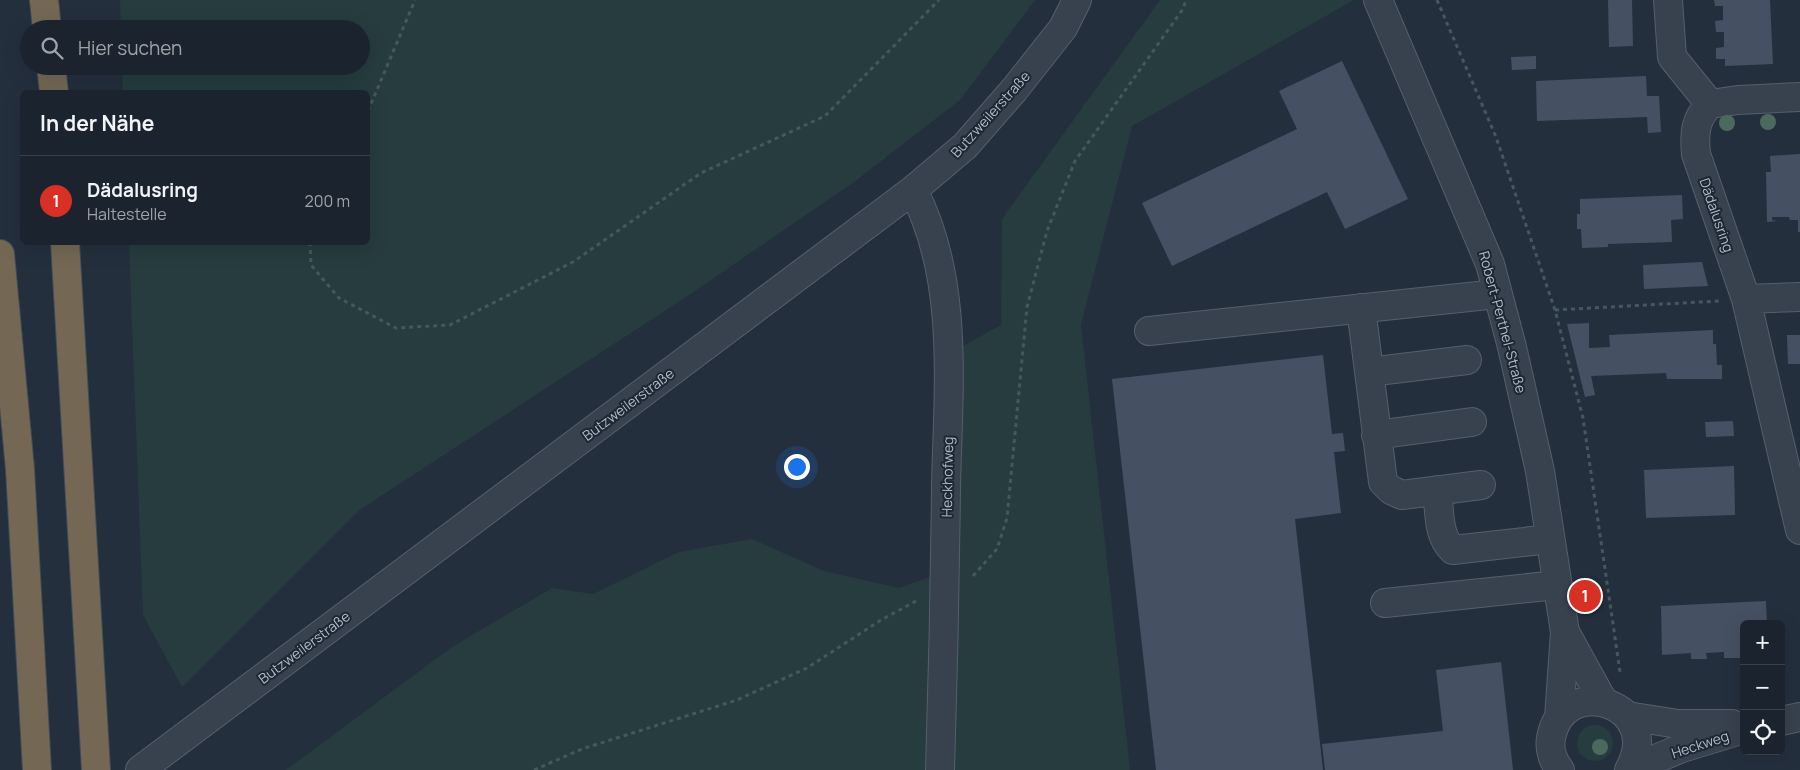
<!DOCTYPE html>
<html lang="de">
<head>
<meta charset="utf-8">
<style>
	:root { --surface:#1b232e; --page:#242b36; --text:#f1f3f6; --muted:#a0a4aa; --line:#39404a; --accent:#d93025 }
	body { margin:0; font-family:Manrope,sans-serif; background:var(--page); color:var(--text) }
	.controls { position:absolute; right:15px; bottom:15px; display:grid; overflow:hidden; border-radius:8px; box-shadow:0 5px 20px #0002 }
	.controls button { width:45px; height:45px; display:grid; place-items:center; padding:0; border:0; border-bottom:1px solid var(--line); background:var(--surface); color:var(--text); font:25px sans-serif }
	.you { position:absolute; left:796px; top:466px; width:18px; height:18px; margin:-12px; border:4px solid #fff; border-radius:50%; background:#1a73e8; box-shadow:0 0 0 8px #1a73e833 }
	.badge { display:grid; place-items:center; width:32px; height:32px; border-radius:50%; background:var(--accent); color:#fff; font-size:16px; font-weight:700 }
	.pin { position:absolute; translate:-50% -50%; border:2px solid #fff; box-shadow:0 1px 5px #0006 }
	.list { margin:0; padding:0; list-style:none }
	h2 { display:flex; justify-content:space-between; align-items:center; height:65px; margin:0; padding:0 20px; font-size:21px }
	h2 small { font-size:16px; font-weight:400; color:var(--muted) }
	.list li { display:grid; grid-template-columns:32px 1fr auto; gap:15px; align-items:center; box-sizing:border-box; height:90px; padding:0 20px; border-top:1px solid var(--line) }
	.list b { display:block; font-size:19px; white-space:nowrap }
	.list p { margin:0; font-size:16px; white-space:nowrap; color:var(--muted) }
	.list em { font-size:16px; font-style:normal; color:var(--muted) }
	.icon { flex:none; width:28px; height:28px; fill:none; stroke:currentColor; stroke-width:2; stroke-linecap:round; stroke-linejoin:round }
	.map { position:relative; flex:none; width:1800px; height:770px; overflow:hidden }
	.search { position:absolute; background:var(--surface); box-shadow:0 5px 20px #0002; left:20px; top:20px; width:350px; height:55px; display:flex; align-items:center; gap:12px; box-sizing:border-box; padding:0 18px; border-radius:28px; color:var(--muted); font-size:19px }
	.panel { position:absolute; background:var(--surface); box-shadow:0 5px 20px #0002; left:20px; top:90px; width:350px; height:155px; border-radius:8px }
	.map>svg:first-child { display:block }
	.green { fill:#263c3f }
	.building { fill:#455162 }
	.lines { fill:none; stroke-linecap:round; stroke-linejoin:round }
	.minor-casing { stroke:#565f6c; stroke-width:30 }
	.highway-casing { stroke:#434c59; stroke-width:30 }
	.path { stroke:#44595c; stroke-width:3; stroke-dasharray:4 4; stroke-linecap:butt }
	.minor { stroke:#38414e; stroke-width:28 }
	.highway { stroke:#746855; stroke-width:28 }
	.tree { fill:#4b6a5d }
	.labels { text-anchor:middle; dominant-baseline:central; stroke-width:4; stroke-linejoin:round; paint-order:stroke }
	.street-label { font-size:14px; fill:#b4bcc9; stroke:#1d2633 }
</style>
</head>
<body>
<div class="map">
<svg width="1800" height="770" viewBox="0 0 1800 770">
	<rect width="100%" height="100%" fill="#242f3e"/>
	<path class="green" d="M120,0h915l-75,100 -106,82 -165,113 -331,216 -176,176 -39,-72 -14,-372 239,-1v-150h-245l-1,-26h239v-37h-240z
		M1160,0h194l-222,126 -51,199 49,445h-844l166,-123 100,-59 41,6 86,-42 73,-13 72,32 75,17 36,-13 5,-216 61,-34 1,-106z
		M1577 743a18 18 0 1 1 36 0a18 18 0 1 1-36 0Z"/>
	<path class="building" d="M1608,0h24l1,46 -24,1z
		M1714,0h56l3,64 -48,2v-7h-9v-11l8,-1v-15h-8l-1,-11 8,-1v-14h-8z
		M1536,56v13l-24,1 -1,-13z
		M1342,61l66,138 -63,30 -18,-37 -155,74 -30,-63 155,-74 -18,-38z
		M1646,76l1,20h12l2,36 -13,1 -1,-16 -110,4 -1,-40z
		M1800,154v78h-2v-12h-8l-1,-3h-17v3l5,1 -10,1 -1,-50h5l-1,-16z
		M1682,195l1,24 -12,1 1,22 -64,2v3l-26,1 -1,-19h-4v-15h3v-15z
		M1702,262l6,24 -64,3 -1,-24z
		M1589,323v25l21,-1 -1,-12 104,-5v14h3l1,21h5v14h-55l-1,-6 -75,3 4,19 -10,2 -18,-73z
		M1787,335h13v29h-12z
		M1323,355l9,79 11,-1 2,18 -11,1 7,61 -46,6 28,251h-167l-44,-391z
		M1733,421l1,15 -28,1 -1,-15z
		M1734,466l1,49 -89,3 -2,-48z
		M1766,601l1,23h-23v27h-4v7h-16v-6l-18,1 1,6h-16v-6l-29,2 -1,-49z
		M1501,662l12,108h-188l-3,-26 121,-13 -7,-61z"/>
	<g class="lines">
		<g class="minor-casing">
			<path id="minor" d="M1378,0l112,264 22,83 28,124 25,161 -6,86
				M1668,0l4,57 38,47
				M1710,104c-15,15 -16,29 -14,50l50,145 54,231
				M1710,104l28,-4 62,-3
				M913,190c47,90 35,198 33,297 -1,94 -3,189 -6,283
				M1746,299l54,-2
				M1361,308l22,174 8,8 11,5 79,-10
				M1149,331l348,-37
				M1369,372l98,-12
				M1376,435l96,-13
				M1437,490c3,21 0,45 16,60l97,-11
				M1385,603l172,-18
				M1565,632l38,69
				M1627,716l51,8h54
				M1781,721l19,-4
				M140,770l773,-580 52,-44 49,-56 49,-62 14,-28
				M1560,770c-7,-9 -11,-21 -9,-32 12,-67 115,-34 78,32
				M1629,770l53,-22 62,-19"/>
		</g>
		<g class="highway-casing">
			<path id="highway" d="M44,0l3,29
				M51,66l3,26
				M65,242l31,528
				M0,254l20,215 17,301"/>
		</g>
		<path class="path" d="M1437,0l59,137 59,173 28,108 37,254
			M368,111l47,-111
			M310,242l1,23 28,33 57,30 54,-3 123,-63 128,-89 124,-57 114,-116
			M1555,310l164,-9
			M973,576l24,-27 10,-31 20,-211 20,-76 28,-70 108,-152 3,-9
			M534,770l48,-21 155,-49 70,-32 74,-48 37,-20"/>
		<use href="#minor" class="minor"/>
		<use href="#highway" class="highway"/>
	</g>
	<g class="tree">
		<circle cx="1768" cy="122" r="8"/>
		<circle cx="1727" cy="123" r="8"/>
		<circle cx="1600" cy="747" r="8"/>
	</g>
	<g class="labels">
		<g class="street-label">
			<text transform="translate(990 114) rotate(-48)">Butzweilerstraße</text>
			<text transform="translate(1717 215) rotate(71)">Dädalusring</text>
			<text transform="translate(1503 322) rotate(75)">Robert-Perthel-Straße</text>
			<text transform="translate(628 404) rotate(-37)">Butzweilerstraße</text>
			<text transform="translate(947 477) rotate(-89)">Heckhofweg</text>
			<text transform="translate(304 647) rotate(-37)">Butzweilerstraße</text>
			<text transform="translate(1700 744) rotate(-18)">Heckweg</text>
		</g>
	</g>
</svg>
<div class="controls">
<button>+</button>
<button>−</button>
<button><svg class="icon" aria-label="locate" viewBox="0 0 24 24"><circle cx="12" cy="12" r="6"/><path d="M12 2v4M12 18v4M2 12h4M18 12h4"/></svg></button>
</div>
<div class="you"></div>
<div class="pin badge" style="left:1585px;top:596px">1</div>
<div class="search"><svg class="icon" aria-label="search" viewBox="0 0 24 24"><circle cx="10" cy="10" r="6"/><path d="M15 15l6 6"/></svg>Hier suchen</div>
<section class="panel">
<h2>In der Nähe<small></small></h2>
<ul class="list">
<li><span class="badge">1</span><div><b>Dädalusring</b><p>Haltestelle</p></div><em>200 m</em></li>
</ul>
</section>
</div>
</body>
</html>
